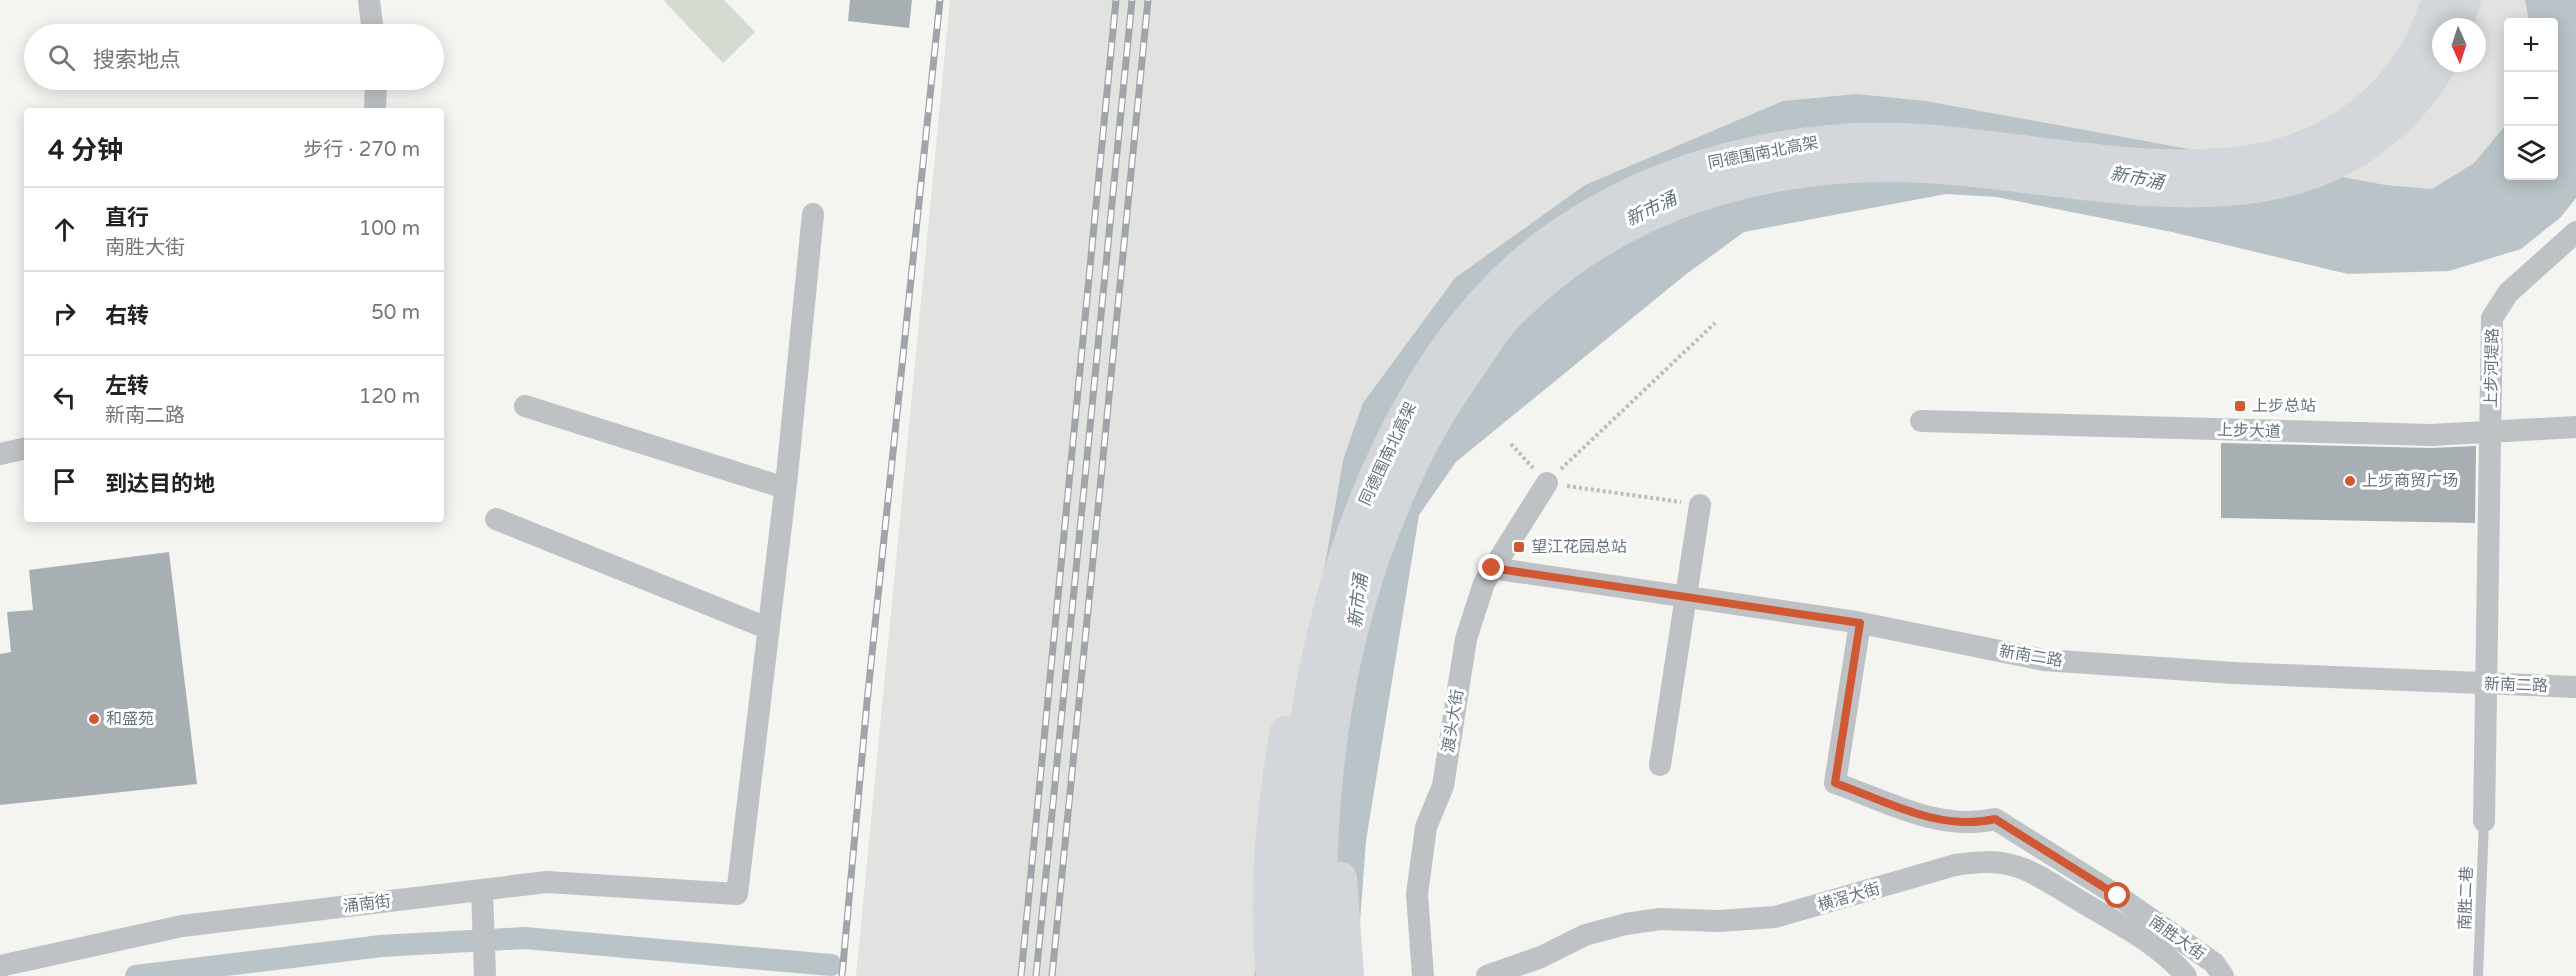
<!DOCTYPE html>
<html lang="zh">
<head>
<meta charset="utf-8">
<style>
	:root { --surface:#fff; --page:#f2f2f2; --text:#222; --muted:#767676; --line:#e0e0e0 }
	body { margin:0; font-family:"Varela Round","Noto Sans SC",sans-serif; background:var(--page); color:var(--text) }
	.controls { position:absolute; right:18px; top:18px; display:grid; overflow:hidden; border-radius:6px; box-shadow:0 3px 15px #0003 }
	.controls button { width:54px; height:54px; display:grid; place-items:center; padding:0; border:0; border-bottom:2px solid var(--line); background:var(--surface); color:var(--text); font:30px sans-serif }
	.compass { position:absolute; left:2432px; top:18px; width:54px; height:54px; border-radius:50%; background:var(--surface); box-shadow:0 3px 15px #0003; rotate:177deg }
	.stop { position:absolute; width:18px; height:18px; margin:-14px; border:4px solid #d05835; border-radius:50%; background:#fff }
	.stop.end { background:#d05835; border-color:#fff; box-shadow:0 2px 6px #0008 }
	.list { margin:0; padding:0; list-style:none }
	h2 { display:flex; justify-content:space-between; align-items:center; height:78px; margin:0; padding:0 24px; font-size:26px }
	h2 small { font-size:20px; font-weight:400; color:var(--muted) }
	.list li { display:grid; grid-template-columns:39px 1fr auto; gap:18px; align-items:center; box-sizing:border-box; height:84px; padding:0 24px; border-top:2px solid var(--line) }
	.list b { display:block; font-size:22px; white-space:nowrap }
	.list p { margin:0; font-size:20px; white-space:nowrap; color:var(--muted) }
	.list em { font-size:20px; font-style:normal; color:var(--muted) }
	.icon { flex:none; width:33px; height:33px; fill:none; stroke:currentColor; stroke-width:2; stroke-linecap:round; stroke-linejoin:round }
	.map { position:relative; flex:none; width:2576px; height:976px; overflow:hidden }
	.search { position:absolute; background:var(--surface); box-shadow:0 3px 15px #0003; left:24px; top:24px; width:420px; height:66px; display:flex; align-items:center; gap:15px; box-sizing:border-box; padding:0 21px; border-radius:33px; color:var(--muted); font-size:22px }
	.panel { position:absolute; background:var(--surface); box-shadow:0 3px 15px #0003; left:24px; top:108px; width:420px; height:414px; border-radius:6px }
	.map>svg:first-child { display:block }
	.built { fill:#e2e3e1; fill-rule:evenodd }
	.green { fill:#d6dbd2 }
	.water { fill:#bac3c7 }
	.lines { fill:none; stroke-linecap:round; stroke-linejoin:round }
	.canal { stroke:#bac3c7; stroke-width:22 }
	.building { fill:#a8afb3 }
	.path { stroke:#babcbe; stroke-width:4; stroke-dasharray:3 3; stroke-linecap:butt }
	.lane { stroke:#bec2c5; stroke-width:10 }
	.street { stroke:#bec2c5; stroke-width:22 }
	.secondary { stroke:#d3d7db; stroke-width:32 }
	.rail-casing { stroke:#a0a5aa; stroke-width:7 }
	.rail { stroke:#fff; stroke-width:4.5; stroke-dasharray:14; stroke-linecap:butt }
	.route { stroke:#d05835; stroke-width:8 }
	.poi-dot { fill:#d05835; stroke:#fff; stroke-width:2 }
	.labels { text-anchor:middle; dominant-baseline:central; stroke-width:6; stroke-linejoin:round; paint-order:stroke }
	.street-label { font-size:16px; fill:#66747f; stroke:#fff }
	.poi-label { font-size:16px; fill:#66747f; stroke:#fff; text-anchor:start }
	.water-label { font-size:18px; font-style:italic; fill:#62757c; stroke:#fff }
</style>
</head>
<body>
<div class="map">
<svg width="2576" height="976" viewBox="0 0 2576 976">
	<rect width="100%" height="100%" fill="#f4f4f1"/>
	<path class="built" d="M950,0h1575l4,22h-21v100l-34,41 -42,26 -46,-4 -460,-84 -69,-7 -514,366 -89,516h-398zM2441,27h36v36h-36z"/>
	<path class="green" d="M666,0h58l31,32 -32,31 -59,-62z"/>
	<path class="water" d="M2525,0h51v198l-15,19 -40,32 -72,22 -101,3 -176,-42 -176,-35 -50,-3 -202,38 -59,43 -229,187 -37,53 -53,326 -10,135h-102l89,-516 20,-57 92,-125 130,-93 198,-84 74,-7 69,7 460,84 46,4 42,-26 34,-41v54h46v-154h-25z"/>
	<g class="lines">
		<path class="canal" d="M136,976l245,-30 144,-8 306,27"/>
	</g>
	<path class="building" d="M850,0h62l-3,28 -61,-7z
		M2221,443l210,5 45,-2 -1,77 -254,-5z
		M169,552l28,232 -197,21v-151l11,-2 -4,-40 26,-2 -4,-40z"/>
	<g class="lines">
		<path class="path" d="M1511,444l22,24
			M1561,469l154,-146
			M1567,486l114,16"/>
		<path class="lane" d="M2478,976l6,-155"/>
		<path class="street" d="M369,0l4,34
			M375,111l1,-31
			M525,406l260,82
			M1921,421l510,14 145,-8
			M0,454l27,-6
			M496,519l271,109
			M1492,568l364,54 188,38 190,13 342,14
			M1860,623l-25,160c51,18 105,49 160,36l123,77 96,67 9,13
			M1660,765l40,-260
			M2484,821l8,-503 16,-25 68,-61
			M482,890l3,86
			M0,966l182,-40 365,-44 190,12 50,-419 26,-261
			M1423,976l-6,-82 9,-67 17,-41 23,-147 18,-56 63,-100
			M1487,976l54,-19 44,-22 41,-11 34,-5 59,2 56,-4 180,-52c21,-3 39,-5 60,1 19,5 40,20 57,30 38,24 85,45 114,80"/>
		<path class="secondary" d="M2457,27l8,-27
			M1341,878l7,98
			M1272,976c-8,-82 -1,-163 14,-244
			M1297,976c-4,-74 -4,-151 5,-225 22,-184 103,-416 266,-522 79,-52 168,-79 261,-88 139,-14 275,38 413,21 92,-12 170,-71 195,-162
			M1322,976c-2,-26 -1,-52 -1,-78 0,-148 25,-295 89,-429 18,-40 41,-75 66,-111 10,-14 19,-30 31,-42 111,-115 263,-157 419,-149 182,10 398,89 516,-104"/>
		<g class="rail-casing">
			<path id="rail" d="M842,976l25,-274 73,-702
				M1021,976l95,-976
				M1036,976l96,-976
				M1052,976l96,-976"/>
		</g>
		<use href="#rail" class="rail"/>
	</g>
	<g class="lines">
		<path class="route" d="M1492,568l368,55 -25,160c51,18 105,49 160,36l123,77"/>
	</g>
	<g class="poi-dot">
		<rect x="2234" y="400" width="12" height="12" rx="3"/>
		<circle cx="2350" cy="481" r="6"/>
		<rect x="1513" y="541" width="12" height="12" rx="3"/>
		<circle cx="94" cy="719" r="6"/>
	</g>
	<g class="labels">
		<g class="street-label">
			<text transform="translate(1763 153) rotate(-11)">同德围南北高架</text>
			<text transform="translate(2492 368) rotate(-89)">上步河堤路</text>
			<text transform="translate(2249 431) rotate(2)">上步大道</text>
			<text transform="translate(1388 454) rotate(-65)">同德围南北高架</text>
			<text transform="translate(2031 656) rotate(9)">新南二路</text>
			<text transform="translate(2516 685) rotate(2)">新南二路</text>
			<text transform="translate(1453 721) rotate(-81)">渡头大街</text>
			<text transform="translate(1849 897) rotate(-16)">横滘大街</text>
			<text transform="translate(2466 898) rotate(-88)">南胜二巷</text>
			<text transform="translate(367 904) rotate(-7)">涌南街</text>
			<text transform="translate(2177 938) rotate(35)">南胜大街</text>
		</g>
		<g class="poi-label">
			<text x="2252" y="406">上步总站</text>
			<text x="2362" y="481">上步商贸广场</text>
			<text x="1531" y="547">望江花园总站</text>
			<text x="106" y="719">和盛苑</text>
		</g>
		<g class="water-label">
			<text transform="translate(2137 178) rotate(11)">新市涌</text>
			<text transform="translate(1651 209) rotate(-26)">新市涌</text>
			<text transform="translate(1358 601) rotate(-83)">新市涌</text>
		</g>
	</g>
</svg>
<div class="controls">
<button>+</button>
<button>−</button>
<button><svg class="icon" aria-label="layers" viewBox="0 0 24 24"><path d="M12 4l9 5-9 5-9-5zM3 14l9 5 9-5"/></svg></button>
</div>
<svg class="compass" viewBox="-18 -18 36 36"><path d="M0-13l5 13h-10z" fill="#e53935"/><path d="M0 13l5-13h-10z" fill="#767676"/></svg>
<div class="stop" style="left:2118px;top:896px"></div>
<div class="stop end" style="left:1492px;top:568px"></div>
<div class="search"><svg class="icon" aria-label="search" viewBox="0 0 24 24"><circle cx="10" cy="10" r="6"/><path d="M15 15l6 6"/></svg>搜索地点</div>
<section class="panel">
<h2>4 分钟<small>步行 · 270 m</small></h2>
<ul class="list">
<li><svg class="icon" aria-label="ahead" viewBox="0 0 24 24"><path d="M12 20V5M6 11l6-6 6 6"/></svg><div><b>直行</b><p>南胜大街</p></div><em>100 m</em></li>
<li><svg class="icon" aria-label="right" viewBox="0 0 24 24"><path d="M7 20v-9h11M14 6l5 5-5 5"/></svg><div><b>右转</b></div><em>50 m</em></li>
<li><svg class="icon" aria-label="left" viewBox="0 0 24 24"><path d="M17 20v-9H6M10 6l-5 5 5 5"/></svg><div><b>左转</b><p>新南二路</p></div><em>120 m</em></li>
<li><svg class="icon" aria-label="arrive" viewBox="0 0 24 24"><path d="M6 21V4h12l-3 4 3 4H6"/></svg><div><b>到达目的地</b></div></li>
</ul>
</section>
</div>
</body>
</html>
